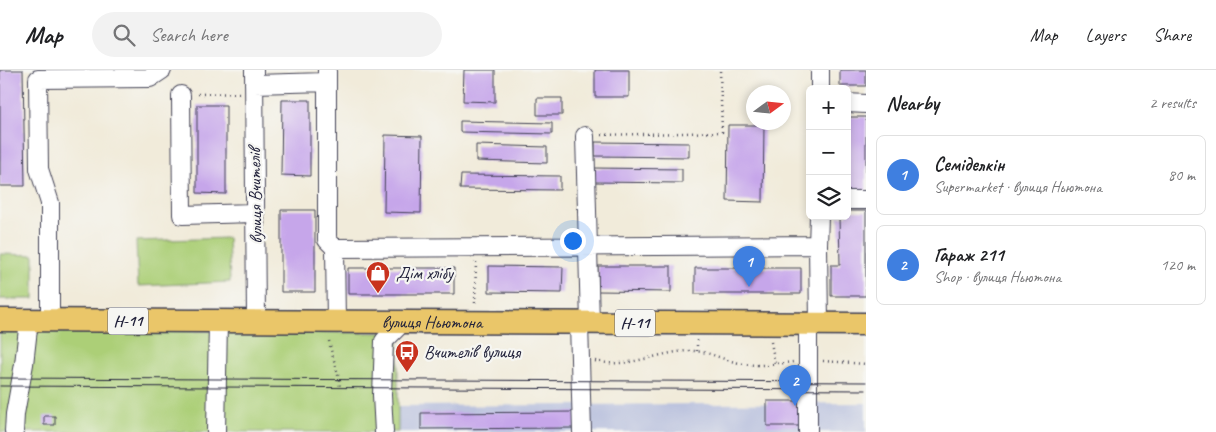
<!DOCTYPE html>
<html lang="en">
<head>
<meta charset="utf-8">
<style>
	:root { --surface:#fff; --page:#f2f2f2; --text:#202124; --muted:#757577; --line:#e0e0e0; --accent:#7c3aed }
	body { margin:0; font-family:Caveat,sans-serif; background:var(--page); color:var(--text) }
	.controls { position:absolute; right:15px; top:15px; display:grid; overflow:hidden; border-radius:8px; box-shadow:0 2px 8px #0003 }
	.controls button { width:45px; height:45px; display:grid; place-items:center; padding:0; border:0; border-bottom:1px solid var(--line); background:var(--surface); color:var(--text); font:25px sans-serif }
	.compass { position:absolute; left:746px; top:15px; width:45px; height:45px; border-radius:50%; background:var(--surface); box-shadow:0 2px 8px #0003; rotate:75deg }
	.you { position:absolute; left:572px; top:170px; width:18px; height:18px; margin:-12px; border:4px solid #fff; border-radius:50%; background:#1a73e8; box-shadow:0 0 0 8px #1a73e833 }
	.badge { display:grid; place-items:center; width:32px; height:32px; border-radius:50%; background:var(--accent); color:#fff; font-size:16px; font-weight:700 }
	.pin { position:absolute; translate:-50% -41px; filter:drop-shadow(0 1px 2px #0008) }
	.pin::after { content:''; position:absolute; top:26px; width:18px; height:15px; background:inherit; clip-path:polygon(0 0,100% 0,50% 100%) }
	.list { margin:0; padding:0; list-style:none }
	h2 { display:flex; justify-content:space-between; align-items:center; height:65px; margin:0; padding:0 20px; font-size:21px }
	h2 small { font-size:16px; font-weight:400; color:var(--muted) }
	.list li { display:grid; grid-template-columns:32px 1fr auto; gap:15px; align-items:center; box-sizing:border-box; height:80px; margin:0 10px 10px; padding:0 10px; border:1px solid var(--line); border-radius:8px }
	.list b { display:block; font-size:19px; white-space:nowrap }
	.list p { margin:0; font-size:16px; white-space:nowrap; color:var(--muted) }
	.list em { font-size:16px; font-style:normal; color:var(--muted) }
	.icon { flex:none; width:28px; height:28px; fill:none; stroke:currentColor; stroke-width:2; stroke-linecap:round; stroke-linejoin:round }
	.map { position:relative; flex:none; width:866px; height:362px; overflow:hidden }
	header { display:flex; align-items:center; gap:30px; box-sizing:border-box; height:70px; padding:0 25px; background:var(--surface); border-bottom:1px solid var(--line) }
	header strong { font-size:24px }
	nav { display:flex; gap:28px; margin-inline-start:auto; font-size:18px }
	.search { width:350px; height:45px; background:var(--page); display:flex; align-items:center; gap:12px; box-sizing:border-box; padding:0 18px; border-radius:28px; color:var(--muted); font-size:19px }
	main { display:flex }
	aside { flex:1; background:var(--surface) }
	.map>svg:first-child { display:block }
	.industrial { fill:#bcc3de }
	.green { fill:#accf77; stroke:#677859 }
	.building { fill:#c6a6ea }
	.lines { fill:none; stroke-linecap:round; stroke-linejoin:round }
	.minor-casing { stroke:#414053; stroke-width:20 }
	.major-casing { stroke:#414053; stroke-width:25 }
	.path { stroke:#414053; stroke-width:2.5; stroke-dasharray:1 4; stroke-linecap:butt }
	.minor { stroke:#fff; stroke-width:18 }
	.major { stroke:#eac669; stroke-width:22 }
	.tram { stroke:#22223b; stroke-width:1 }
	.labels { text-anchor:middle; dominant-baseline:central; stroke-width:4.5; stroke-linejoin:round; paint-order:stroke }
	.shield { fill:#f6f6f2; stroke:#626272; stroke-width:1 }
	.shield-label { font-size:16px; font-weight:bold; fill:#22223b }
	.street-label { font-size:18px; fill:#22223b; stroke:#f6f6f2 }
	.poi-label { font-size:18px; fill:#22223b; stroke:#f6f6f2; text-anchor:start }
</style>
</head>
<body>
<header>
<strong>Map</strong>
<div class="search"><svg class="icon" aria-label="search" viewBox="0 0 24 24"><circle cx="10" cy="10" r="6"/><path d="M15 15l6 6"/></svg>Search here</div>
<nav><a>Map</a><a>Layers</a><a>Share</a></nav>
</header>
<main>
<div class="map">
<svg width="866" height="362" viewBox="0 0 866 362">
	<rect width="100%" height="100%" fill="#f6f6f2"/>
	<filter id="ink" filterUnits="userSpaceOnUse"><feTurbulence type="fractalNoise" baseFrequency=".02" numOctaves="2"/><feDisplacementMap in="SourceGraphic" scale="10" xChannelSelector="R" yChannelSelector="G"/><feConvolveMatrix kernelMatrix="1 2 1 2 8 2 1 2 1" color-interpolation-filters="sRGB"/></filter>
	<filter id="wash" filterUnits="userSpaceOnUse"><feTurbulence type="fractalNoise" baseFrequency=".0096" numOctaves="4" result="noise"/><feDisplacementMap in="SourceGraphic" scale="20" xChannelSelector="R" yChannelSelector="G"/><feGaussianBlur stdDeviation="1.12" result="paint"/><feColorMatrix in="noise" values="0 0 0 0 0 0 0 0 0 0 0 0 0 0 0 0 0 1.4 0 .05"/><feComposite in="paint" operator="in"/></filter>
	<g filter="url(#wash)">
		<rect width="100%" height="100%" fill="#f1ebda"/>
		<path class="industrial" d="M866,333v29h-468v-26z"/>
		<path class="green" d="M228,168l2,44 -92,4 -2,-45z
			M0,184l34,1v44h-34z
			M0,259l398,4v99h-398z"/>
		<g id="blocks">
			<path class="building" d="M0,0h23l2,116h-25z
				M464,0h31v32l-32,-1z
				M595,0h34v27h-34z
				M840,0h26v16h-26z
				M537,28h25v17h-25z
				M282,30h28v76l-29,-1z
				M197,35h29v89l-29,-1z
				M847,47h19v77l-19,-1z
				M460,51l92,2v11l-92,-2z
				M728,55h36l-1,77 -36,-1z
				M385,65l37,1 -1,77 -37,-1z
				M595,72l94,1v14l-94,-1z
				M476,75l71,2v16l-71,-2z
				M594,98l88,1v14l-88,-1z
				M461,105l99,1v14l-100,-1z
				M281,140h34v82h-34z
				M847,141h19v85h-35v-31h9l-1,-49h8z
				M489,196l74,1 -1,26 -73,-1z
				M598,196h73v26l-73,-1z
				M348,198h106v26h-106z
				M695,198h106v26h-106z
				M767,331h32v25h-32z
				M576,342v16l-155,1v-16z
				M44,346h11v9h-11z"/>
		</g>
	</g>
	<g filter="url(#ink)">
		<use href="#blocks" fill-opacity="0" stroke="#414053" stroke-width="1"/>
		<g class="lines">
			<g class="minor-casing">
				<path id="minor" d="M254,0l2,251
					M327,0v170l8,8 1,74
					M820,0v19
					M254,14l73,-2
					M181,25l1,120 73,-2
					M847,33l19,1
					M585,66l5,187
					M847,130h19
					M335,178l483,-3
					M50,250v-117l-11,-34 -1,-90 112,-1 12,-8
					M579,253l3,109
					M808,254v108
					M819,254l-1,-79 1,-29
					M14,362l1,-18 9,-50 5,-44
					M216,362l2,-111
					M384,362l-2,-37 2,-54 19,-19"/>
			</g>
			<g class="major-casing">
				<g id="major">
					<path id="s1" d="M0,250l866,4"/>
				</g>
			</g>
			<path class="path" d="M198,24l42,-1
				M602,65l120,-3 -2,-62
				M475,233l1,-42
				M697,270v11
				M329,271c3,17 10,30 11,48
				M771,272l4,22
				M595,291c33,8 59,-8 92,-10 21,-1 32,8 52,12 17,4 37,1 54,-1
				M823,291l43,3"/>
			<use href="#minor" class="minor"/>
			<use href="#major" class="major"/>
			<path class="tram" d="M0,308l866,4
				M0,316l866,4"/>
		</g>
	</g>
	<defs>
		<g id="shop-pin" transform="scale(1.25)"><path d="M0 17L-7.5 6A9.5 9.5 0 1 1 7.5 6Z" fill="#c8321e" stroke="#f6f6f2"/><path d="M-5-2.5h2.3a2.7 3.5 0 0 1 5.4 0H5L5.5 6h-11ZM-1.5-2.5h3a1.5 2.3 0 0 0-3 0Z" fill="#fff"/></g>
		<g id="bus-pin" transform="scale(1.25)"><path d="M0 17L-7.5 6A9.5 9.5 0 1 1 7.5 6Z" fill="#c8321e" stroke="#f6f6f2"/><path d="M-5-6H5V4H4V6H2V4H-2V6H-4V4H-5ZM-3.5-4V0h7V-4ZM-3.5 1.2v1.5H-2V1.2ZM2 1.2v1.5H3.5V1.2Z" fill="#fff"/></g>
	</defs>
	<g fill-rule="evenodd">
		<use href="#shop-pin" x="378" y="203"/>
		<use href="#bus-pin" x="407" y="282"/>
	</g>
	<g class="labels">
		<g class="shield">
			<rect x="108" y="237.5" width="40" height="27" rx="4"/>
			<rect x="615" y="239.5" width="40" height="27" rx="4"/>
		</g>
		<g class="shield-label">
			<text x="128" y="251">Н-11</text>
			<text x="635" y="253">Н-11</text>
		</g>
		<g class="street-label">
			<text transform="translate(255 126) rotate(-91)">вулиця Вчителів</text>
			<text stroke="none"><textPath href="#s1" startOffset="432">вулиця Ньютона</textPath></text>
		</g>
		<g class="poi-label">
			<text x="396" y="203">Дім хлібу</text>
			<text x="424" y="282">Вчителів вулиця</text>
		</g>
	</g>
</svg>
<div class="controls">
<button>+</button>
<button>−</button>
<button><svg class="icon" aria-label="layers" viewBox="0 0 24 24"><path d="M12 4l9 5-9 5-9-5zM3 14l9 5 9-5"/></svg></button>
</div>
<svg class="compass" viewBox="-18 -18 36 36"><path d="M0-13l5 13h-10z" fill="#e53935"/><path d="M0 13l5-13h-10z" fill="#757577"/></svg>
<div class="you"></div>
<div class="pin badge" style="left:749px;top:217px;background:#3f7fe0">1</div>
<div class="pin badge" style="left:795px;top:336px;background:#3f7fe0">2</div>
</div>
<aside>
<h2>Nearby<small>2 results</small></h2>
<ul class="list">
<li><span class="badge" style="background:#3f7fe0">1</span><div><b>Семіделкін</b><p>Supermarket · вулиця Ньютона</p></div><em>80 m</em></li>
<li><span class="badge" style="background:#3f7fe0">2</span><div><b>Гараж 211</b><p>Shop · вулиця Ньютона</p></div><em>120 m</em></li>
</ul>
</aside>
</main>
</body>
</html>
